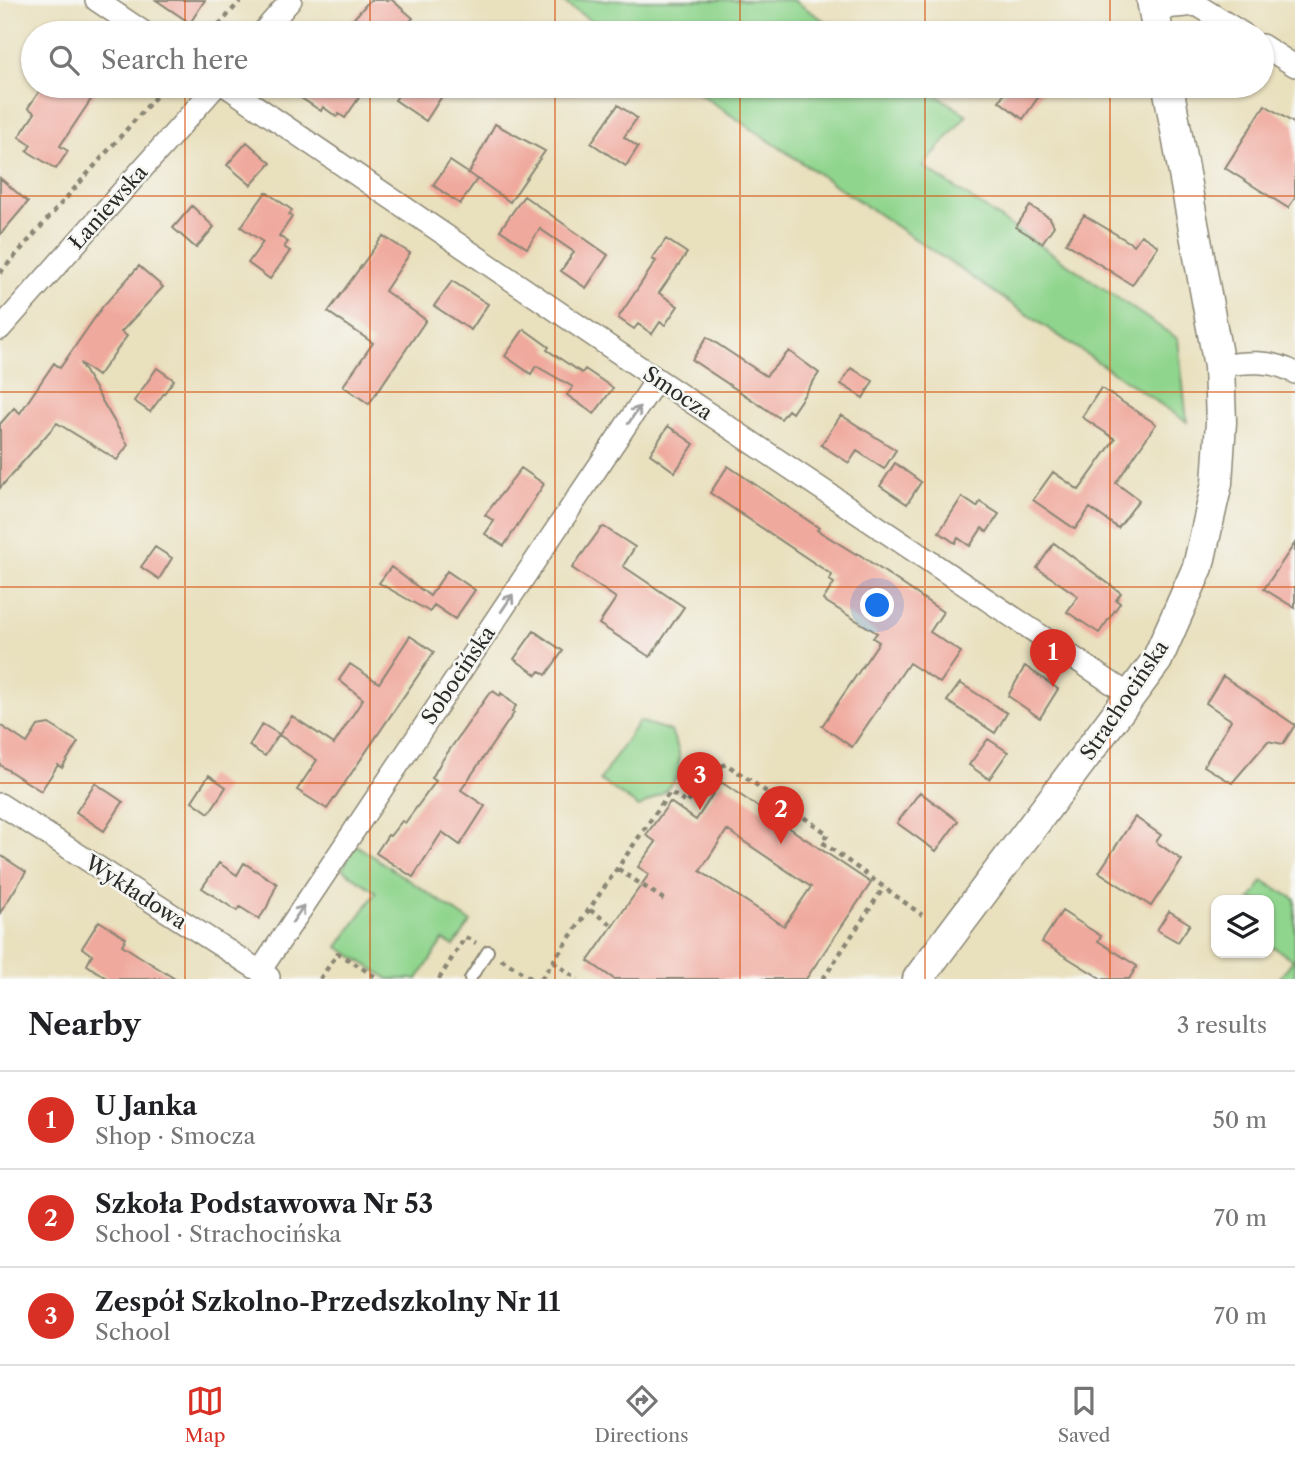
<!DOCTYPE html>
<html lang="en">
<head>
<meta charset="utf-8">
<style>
	:root { --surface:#fff; --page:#f2f2f2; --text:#202124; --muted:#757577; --line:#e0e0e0; --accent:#d93025 }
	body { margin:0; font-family:"Libre Caslon Text",serif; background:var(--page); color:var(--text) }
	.controls { position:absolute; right:21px; bottom:21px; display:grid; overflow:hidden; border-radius:14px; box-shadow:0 2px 5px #0004 }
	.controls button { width:63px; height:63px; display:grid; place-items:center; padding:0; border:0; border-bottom:2px solid var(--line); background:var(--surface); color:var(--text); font:35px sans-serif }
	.you { position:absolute; left:878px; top:606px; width:24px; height:24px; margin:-18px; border:5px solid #fff; border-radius:50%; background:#1a73e8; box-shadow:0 0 0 10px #1a73e833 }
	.badge { display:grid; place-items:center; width:46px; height:46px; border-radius:50%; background:var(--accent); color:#fff; font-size:23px; font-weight:700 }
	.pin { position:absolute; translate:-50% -58px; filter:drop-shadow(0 2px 4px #0008) }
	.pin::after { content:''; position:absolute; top:37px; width:24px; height:21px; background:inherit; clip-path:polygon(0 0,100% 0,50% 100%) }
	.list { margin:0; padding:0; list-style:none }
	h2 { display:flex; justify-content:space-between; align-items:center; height:91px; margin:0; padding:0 28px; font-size:30px }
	h2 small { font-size:23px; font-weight:400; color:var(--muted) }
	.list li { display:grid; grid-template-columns:46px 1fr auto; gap:21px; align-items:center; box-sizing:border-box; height:98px; padding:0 28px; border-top:2px solid var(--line) }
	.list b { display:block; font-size:26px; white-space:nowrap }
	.list p { margin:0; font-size:23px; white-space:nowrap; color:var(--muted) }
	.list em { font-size:23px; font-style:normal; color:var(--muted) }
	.icon { flex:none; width:38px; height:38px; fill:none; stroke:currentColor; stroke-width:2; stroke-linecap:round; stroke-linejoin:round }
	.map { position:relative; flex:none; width:1295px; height:979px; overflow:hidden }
	.search { position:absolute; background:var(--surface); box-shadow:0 2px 5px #0004; left:21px; right:21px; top:21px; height:77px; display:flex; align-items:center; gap:18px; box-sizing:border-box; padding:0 24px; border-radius:38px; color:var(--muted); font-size:26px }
	.sheet { height:385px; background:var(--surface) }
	nav { display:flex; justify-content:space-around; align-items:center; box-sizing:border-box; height:98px; border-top:2px solid var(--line); background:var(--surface); font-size:19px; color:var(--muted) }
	nav a { display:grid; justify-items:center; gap:4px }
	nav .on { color:var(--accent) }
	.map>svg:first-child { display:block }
	.green { fill:#90d58e; stroke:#5e805c; stroke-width:2 }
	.building { fill:#f0a99d; fill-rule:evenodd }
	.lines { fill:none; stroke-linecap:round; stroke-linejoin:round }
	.lane-casing { stroke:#8a8674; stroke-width:14 }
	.street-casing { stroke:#8a8674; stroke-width:24 }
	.secondary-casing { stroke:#8a8674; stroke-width:33 }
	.path { stroke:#8a8674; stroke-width:4.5; stroke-dasharray:5 5; stroke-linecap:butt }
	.lane { stroke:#fff; stroke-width:10 }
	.street { stroke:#fff; stroke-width:21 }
	.secondary { stroke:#fff; stroke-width:30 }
	.oneway { stroke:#a0a0a0 }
	.grid { fill:none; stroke:#d5540f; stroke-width:2; stroke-opacity:0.55 }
	.labels { text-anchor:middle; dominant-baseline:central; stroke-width:5; stroke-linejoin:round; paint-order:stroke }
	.street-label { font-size:21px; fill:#2b2b2b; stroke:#f6f6f2 }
</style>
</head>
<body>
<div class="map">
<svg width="1295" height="979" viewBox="0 0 1295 979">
	<rect width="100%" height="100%" fill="#f6f6f2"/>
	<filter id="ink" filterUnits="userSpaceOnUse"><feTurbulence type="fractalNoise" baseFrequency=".0143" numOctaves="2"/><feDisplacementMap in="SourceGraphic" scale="14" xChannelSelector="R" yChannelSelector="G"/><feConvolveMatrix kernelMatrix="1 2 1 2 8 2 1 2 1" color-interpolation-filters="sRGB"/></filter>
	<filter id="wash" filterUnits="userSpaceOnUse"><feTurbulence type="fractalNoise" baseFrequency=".00686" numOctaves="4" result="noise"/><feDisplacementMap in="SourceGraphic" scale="28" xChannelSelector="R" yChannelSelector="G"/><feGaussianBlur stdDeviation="1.57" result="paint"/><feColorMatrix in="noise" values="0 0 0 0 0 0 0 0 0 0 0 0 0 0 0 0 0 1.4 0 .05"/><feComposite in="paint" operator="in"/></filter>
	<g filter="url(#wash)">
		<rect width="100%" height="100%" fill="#e9e0be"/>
		<path class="green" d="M560,0h233l50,33h-233z
			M688,86h234l45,29 -44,51 255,173 9,83z
			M639,721l32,10 8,21v23l-16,18 -24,14 -39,-27z
			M356,845l115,77 -17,24 -11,-6 -25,39h-29l-51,-32 38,-55 -34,-23z
			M1263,881l32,18v80h-16l14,-19 -24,-16v-44h-19z"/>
		<g id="blocks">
			<path class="building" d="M156,0h49l-15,23z
				M370,0h22l21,18 -13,15h-40l-11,-9z
				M43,86h57l-40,60 8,5 -12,18 -29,-18 4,-6 -12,-8 16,-24 -7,-5z
				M283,86h84l-22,32 -6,-4 -2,3 -14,-10 -2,4z
				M405,86h21l16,10 -16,25 -31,-21z
				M1009,86h37l-23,33 -24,-18z
				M618,105l19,13 -13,19 14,10 -12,19 -35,-23z
				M1265,105l30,19v74l-7,10 -63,-40z
				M495,124l50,27 -35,51 -41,-29z
				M247,142l24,21 -20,22 -24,-20z
				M450,161l27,18 -17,25 -27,-19z
				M0,178l28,24 -28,33z
				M266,192l26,18 -3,5 3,2 -13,19 9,6 -4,5 6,4 -20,28 -22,-16 15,-21 -22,-15z
				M524,196l84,59 -22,33 -25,-17 13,-19 -34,-23 -13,19 -27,-18z
				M192,206l22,21 -18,21 -23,-20z
				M1030,206l20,12 4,8 -12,17 -26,-16z
				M1084,215l50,30 7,-10 17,11 -26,39 -66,-42z
				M383,236l27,17 -25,38 41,29 -57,84 -26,-18 30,-43 -45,-31z
				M666,239l21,14 -28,40 19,13 -13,19 -5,-3 -8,12 -14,-10 -4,5 -16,-11 38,-57 -4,-2z
				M139,266l24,21 -42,45 6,4 -29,40 -18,-13 48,82 -11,15 -60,-37 -57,65v-64l14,-16 6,5 34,-50 6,5 43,-62z
				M452,281l36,23 -17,26 -37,-24z
				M524,329l25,18 -2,3 35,23 3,-4 28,19 -19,26 -27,-19 6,-8 -37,-21 -5,8 -26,-18z
				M707,337l59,39 23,-25 30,22 -27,40 -4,-3 -7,9 -89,-59z
				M157,368l17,12 -24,32 -16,-11z
				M851,368l22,13 -10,17 -22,-14z
				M1101,388l55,36 -40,59 23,17 -21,28 -28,-20 -15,21 -42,-29 20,-28 26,18 36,-51 -33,-22z
				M841,415l55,35 -12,19 -27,-18 -8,12 -28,-18z
				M668,426l26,18 -19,28 -25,-18z
				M895,463l26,19 -14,22 -27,-18z
				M728,466l91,62 -2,2 39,24 1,-1 86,59 -13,20 31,20 -21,31 -31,-20 -57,84 -30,-21 57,-84 -6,-4 4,-5 -54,-33 11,-17 -5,-3 3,-5 -122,-82z
				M521,468l23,16 -40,62 -19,-12 9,-13 -9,-6z
				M962,497l15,10 3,-5 19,12 -12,18 -5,-4 -12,18 -12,-8 -3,5 -16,-11z
				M604,527l31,20 -12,19 61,41 -34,50 -51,-33 17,-26 -44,-30 29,-40z
				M1054,543l67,50 -5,7 4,3 -21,30 -32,-21 11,-16 -41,-28z
				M1295,543v65l-31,-19z
				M155,547l17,11 -13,21 -18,-12z
				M391,567l39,29 17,-25 28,19 -20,29 -21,-14 -4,7 -51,-29z
				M534,631l29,20 -17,24 -6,-4 -3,4 -23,-16z
				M410,636l24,16 -107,157 -30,-19 20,-30 -38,-25 13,-19 42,28 29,-45 -24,-19 11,-16 29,19z
				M1025,666l33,23 -18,29 -32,-22z
				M1223,676l72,49 -12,19 -15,-3 -36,42 -28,-17 27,-46 -25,-17z
				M960,683l47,30 -12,20 -48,-32z
				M493,691l7,5 1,-3 15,13 -4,6 2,1 -53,77 24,16 -25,39 -18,-13 -29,45 -37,-24 12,-18 2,1 12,-15 3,2 31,-42 -4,-3 9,-16 47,-67z
				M49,724l29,18 -16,26 -4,-3 -17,26 -41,-26v-40l27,18 11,-17z
				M262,724l17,10 -14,22 -16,-10z
				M988,739l20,13 -19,27 -20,-14z
				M209,775l17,12 -17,26 -17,-12z
				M721,782l150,101 -65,96h-192l-26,-18 61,-87 -11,-7 18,-25 -10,-7 24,-33 26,18zM727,830l84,57 -27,39 -84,-55z
				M95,783l28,19 -19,29 -28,-19z
				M920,792l38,29 -22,30 -39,-28z
				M1135,817l26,18 -5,7 26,18 -31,46 -52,-34z
				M0,855l26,17 -26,41z
				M219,863l18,12 7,-12 33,21 -10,23 -8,12 -19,-12 -3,4 -35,-23z
				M1062,911l39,25 -3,5 39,25 -8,13h-27l-60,-37z
				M1169,911l21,13 -12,18 -21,-12z
				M99,921l27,17 -4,7 53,34h-67l-21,-14 5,-10 -10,-7z"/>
		</g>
	</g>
	<g filter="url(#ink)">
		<use href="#blocks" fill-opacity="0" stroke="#8a8674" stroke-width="2"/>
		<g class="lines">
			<g class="lane-casing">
				<path id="lane" d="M470,979l18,-28"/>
			</g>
			<g class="street-casing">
				<path id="street" d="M96,0l49,33
					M1153,9l44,-4 45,28
					M262,33l29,-33
					M1262,45l33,21
					M226,86l431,293 474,317
					M0,329l216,-243
					M1219,366c26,-4 53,-7 76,7
					M0,804l269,173
					M260,971l397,-592"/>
			</g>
			<g class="secondary-casing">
				<path id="secondary" d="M1152,0l6,33
					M918,979l239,-319 41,-93 19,-84 4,-61 -2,-56 -51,-280"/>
			</g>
			<path class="path" d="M212,33l29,-33
				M0,273l165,-187
				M618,869l47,31
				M590,910l22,15
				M501,959l31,20
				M553,962l25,17
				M320,979l18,-26 41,26
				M439,979l26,-42 11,6
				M541,979l129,-187 17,12 22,-32 17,-8 102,70 -6,8 100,73
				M823,979l61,-92"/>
			<use href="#lane" class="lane"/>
			<use href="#street" class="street"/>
			<use href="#secondary" class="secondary"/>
		</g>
		<defs><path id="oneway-shaft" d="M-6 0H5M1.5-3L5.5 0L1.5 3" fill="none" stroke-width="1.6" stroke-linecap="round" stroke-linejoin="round" transform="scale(1.75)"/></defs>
		<g class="oneway">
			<use href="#oneway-shaft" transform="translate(634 415) rotate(-56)"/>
			<use href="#oneway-shaft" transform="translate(507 603) rotate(-56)"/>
			<use href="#oneway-shaft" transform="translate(298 914) rotate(-56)"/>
		</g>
	</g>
	<path class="grid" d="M185,0v33M370,0v33M555,0v33M740,0v33M925,0v33M1110,0v33M185,86v893M370,86v893M555,86v893M740,86v893M925,86v893M1110,86v893M0,196h1295M0,392h1295M0,587h1295M0,783h1295"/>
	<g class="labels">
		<g class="street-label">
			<text transform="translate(108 207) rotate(-48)">Łaniewska</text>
			<text transform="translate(678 393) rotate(34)">Smocza</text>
			<text transform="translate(458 675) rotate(-56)">Sobocińska</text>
			<text transform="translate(1124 700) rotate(-56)">Strachocińska</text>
			<text transform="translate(136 892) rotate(33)">Wykładowa</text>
		</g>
	</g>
</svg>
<div class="controls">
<button><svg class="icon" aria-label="layers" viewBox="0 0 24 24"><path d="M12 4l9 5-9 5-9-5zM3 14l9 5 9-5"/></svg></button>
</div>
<div class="you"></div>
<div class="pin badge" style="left:1053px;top:687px">1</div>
<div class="pin badge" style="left:781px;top:844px">2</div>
<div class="pin badge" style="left:700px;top:810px">3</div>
<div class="search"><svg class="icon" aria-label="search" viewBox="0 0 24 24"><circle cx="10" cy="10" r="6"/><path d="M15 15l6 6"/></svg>Search here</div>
</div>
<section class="sheet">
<h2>Nearby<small>3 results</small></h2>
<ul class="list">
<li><span class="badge">1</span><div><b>U Janka</b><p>Shop · Smocza</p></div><em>50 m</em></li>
<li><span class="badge">2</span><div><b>Szkoła Podstawowa Nr 53</b><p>School · Strachocińska</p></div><em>70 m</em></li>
<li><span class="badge">3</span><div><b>Zespół Szkolno-Przedszkolny Nr 11</b><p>School</p></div><em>70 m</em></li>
</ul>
</section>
<nav>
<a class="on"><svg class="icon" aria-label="map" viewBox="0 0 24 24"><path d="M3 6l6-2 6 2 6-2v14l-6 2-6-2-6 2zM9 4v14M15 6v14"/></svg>Map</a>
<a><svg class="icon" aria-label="directions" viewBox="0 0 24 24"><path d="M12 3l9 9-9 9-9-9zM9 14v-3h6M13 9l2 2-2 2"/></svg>Directions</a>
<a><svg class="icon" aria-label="saved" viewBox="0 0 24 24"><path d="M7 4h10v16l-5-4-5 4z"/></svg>Saved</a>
</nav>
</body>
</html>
